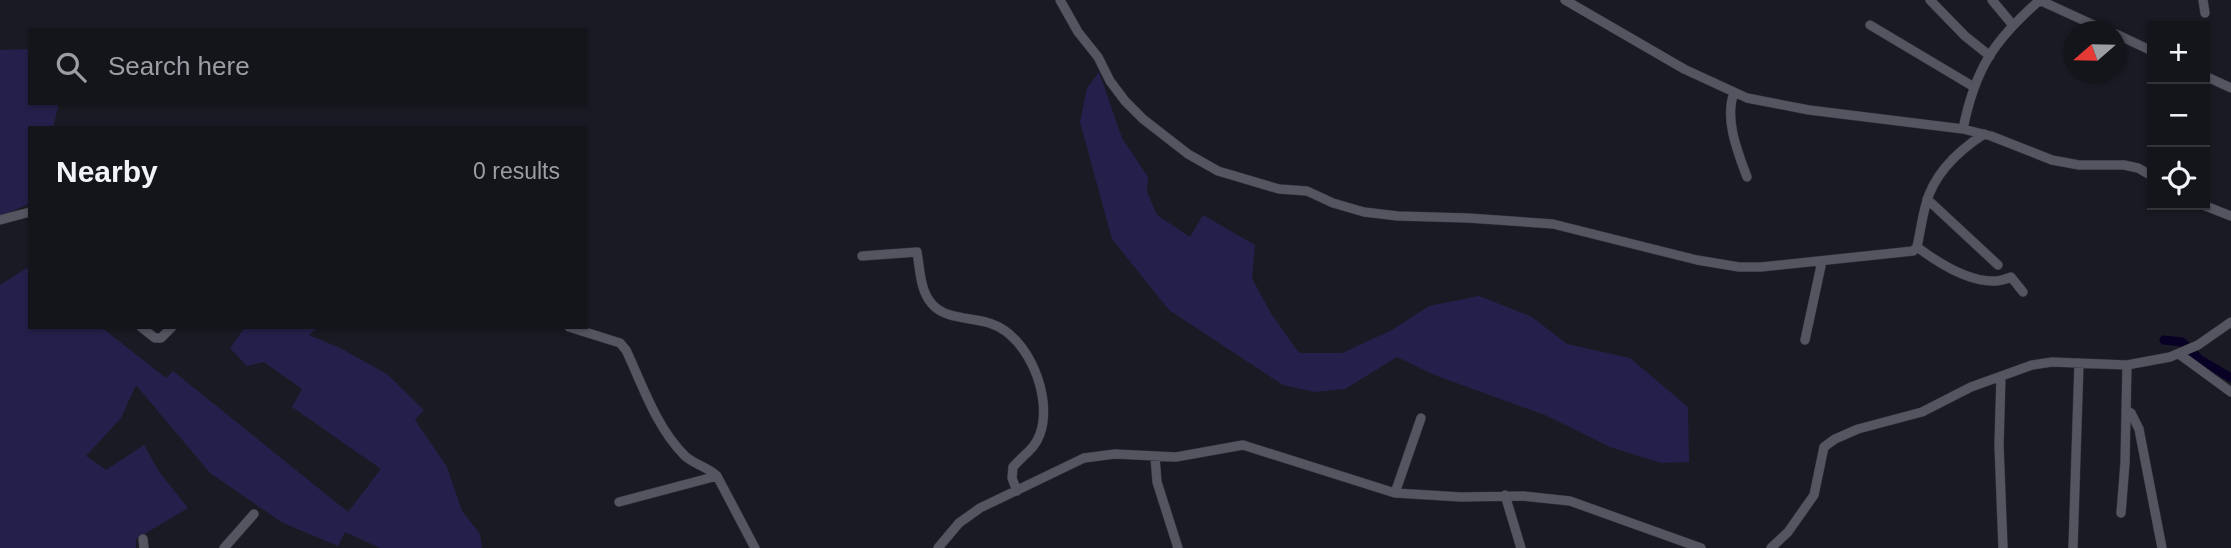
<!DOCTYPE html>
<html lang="en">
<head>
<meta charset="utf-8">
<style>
	:root { --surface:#14141b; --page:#1d1d24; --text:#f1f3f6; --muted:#9d9ea3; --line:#33333a }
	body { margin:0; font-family:Arial,sans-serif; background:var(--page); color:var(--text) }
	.controls { position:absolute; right:21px; top:21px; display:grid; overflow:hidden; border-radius:0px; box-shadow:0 2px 5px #0004 }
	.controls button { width:63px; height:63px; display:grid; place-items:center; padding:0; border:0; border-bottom:2px solid var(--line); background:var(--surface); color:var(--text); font:35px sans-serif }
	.compass { position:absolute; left:2063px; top:21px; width:63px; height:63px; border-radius:50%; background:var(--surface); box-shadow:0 2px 5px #0004; rotate:250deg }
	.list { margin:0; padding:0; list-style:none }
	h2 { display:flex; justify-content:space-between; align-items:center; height:91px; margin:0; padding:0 28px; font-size:30px }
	h2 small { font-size:23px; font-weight:400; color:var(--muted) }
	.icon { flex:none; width:38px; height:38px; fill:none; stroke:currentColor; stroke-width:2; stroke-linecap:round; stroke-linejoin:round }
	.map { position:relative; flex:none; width:2231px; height:548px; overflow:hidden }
	.search { position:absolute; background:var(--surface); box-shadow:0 2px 5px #0004; left:28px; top:28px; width:560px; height:77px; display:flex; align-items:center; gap:18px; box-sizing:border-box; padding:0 24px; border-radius:0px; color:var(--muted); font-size:26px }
	.panel { position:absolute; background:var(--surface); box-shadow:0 2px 5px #0004; left:28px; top:126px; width:560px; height:203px; border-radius:0px }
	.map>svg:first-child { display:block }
	.green { fill:#25204b }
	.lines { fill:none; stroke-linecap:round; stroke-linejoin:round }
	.canal { stroke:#080125; stroke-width:9 }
	.minor-casing { stroke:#36353d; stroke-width:10 }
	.minor { stroke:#545560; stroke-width:9 }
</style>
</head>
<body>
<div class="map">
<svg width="2231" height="548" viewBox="0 0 2231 548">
	<rect width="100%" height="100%" fill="#1a1a24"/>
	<path class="green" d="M30,49v54h29l-6,25h-23v75l-30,14v-167z
		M1099,72l23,66 26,39 -1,15 10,23 33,22 13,-22 52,30 -3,33 18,34 29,41h43l50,-23 37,-24 50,-10 53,21 35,27 63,14 58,49 1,55 -28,1 -51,-16 -65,-32 -108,-39 -40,-19 -52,32 -30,3 -32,-7 -114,-75 -57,-71 -32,-117 7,-34z
		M30,266v61h71l65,51 7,-7 175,141 33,-43 -89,-62 10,-18 -38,-27 -17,4 -17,-18 15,-21h74l-10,8 31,13 47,26 37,36 -9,10 32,47 15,44 18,23 2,14h-102l-35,-16 -7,14 -55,-23 -73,-50 -74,-88 -15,33 -35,38 20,14 38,-25 16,28 28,35 -52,31v9h-136v-263z"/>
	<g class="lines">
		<path class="canal" d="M2164,340l18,2 17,17 32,19"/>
		<g class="minor-casing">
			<path id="minor" d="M1060,0l18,32 20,25 12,24 15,20 18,18 45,35 30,17 61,18 28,2 26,12 31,9 34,4 70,2 85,6 144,36 42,7h22l152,-16 4,-4c3,-14 5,-29 9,-43 8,-31 32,-53 58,-70
				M1565,0l119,69 63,29 62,12 154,19 28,7 61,24 27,5h45l14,3 14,8
				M1930,0l35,36 25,20
				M1992,0l20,24
				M2039,0l70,32
				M2203,0l2,13
				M1870,25l104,62
				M2116,34l36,17
				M2205,76l26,12
				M1734,93c-10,26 4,60 13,84
				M1963,129c12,-60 31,-89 77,-129
				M1927,199l71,66
				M2203,205l28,11
				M0,220l30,-8
				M1917,247c20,15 52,35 78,34 6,0 11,-2 16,-4l12,15
				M862,256l55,-4c3,17 3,39 15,52 13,16 42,13 60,20 37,13 61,74 48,110 -5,15 -17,21 -27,33l-1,11 5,13
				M141,327l14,11h6l11,-11
				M569,327l51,16 6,7c17,36 30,77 59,106 10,9 23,11 32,20l38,72
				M1805,340l17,-79
				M2179,354l52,38
				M2001,376l-2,69 4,103
				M2126,410l5,3 8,16 23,119
				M1155,457l2,25 21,66
				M1395,493l26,-75
				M1505,495l16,53
				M619,502l98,-26
				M2121,513l4,-50 2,-98
				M143,539l1,9
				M224,548l30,-34
				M938,548l21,-25 21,-15 104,-50 31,-4 61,3 67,-12 152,48 66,4 62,-1 47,5 131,47
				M1771,548l17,-16 26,-37 10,-48 11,-8 23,-10 64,-17 49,-25 61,-22 20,-3 75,3 43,-8 28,-12 33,-23
				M2073,548l6,-185"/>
		</g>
		<use href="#minor" class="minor"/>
	</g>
</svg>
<div class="controls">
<button>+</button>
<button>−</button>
<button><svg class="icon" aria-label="locate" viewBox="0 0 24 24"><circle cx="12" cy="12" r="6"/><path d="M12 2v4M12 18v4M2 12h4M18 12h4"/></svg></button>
</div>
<svg class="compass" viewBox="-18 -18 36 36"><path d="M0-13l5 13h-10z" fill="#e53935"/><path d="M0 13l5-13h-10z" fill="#9d9ea3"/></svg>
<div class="search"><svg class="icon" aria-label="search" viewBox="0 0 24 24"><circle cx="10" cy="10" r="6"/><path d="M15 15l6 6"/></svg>Search here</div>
<section class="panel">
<h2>Nearby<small>0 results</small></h2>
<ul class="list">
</ul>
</section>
</div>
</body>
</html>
